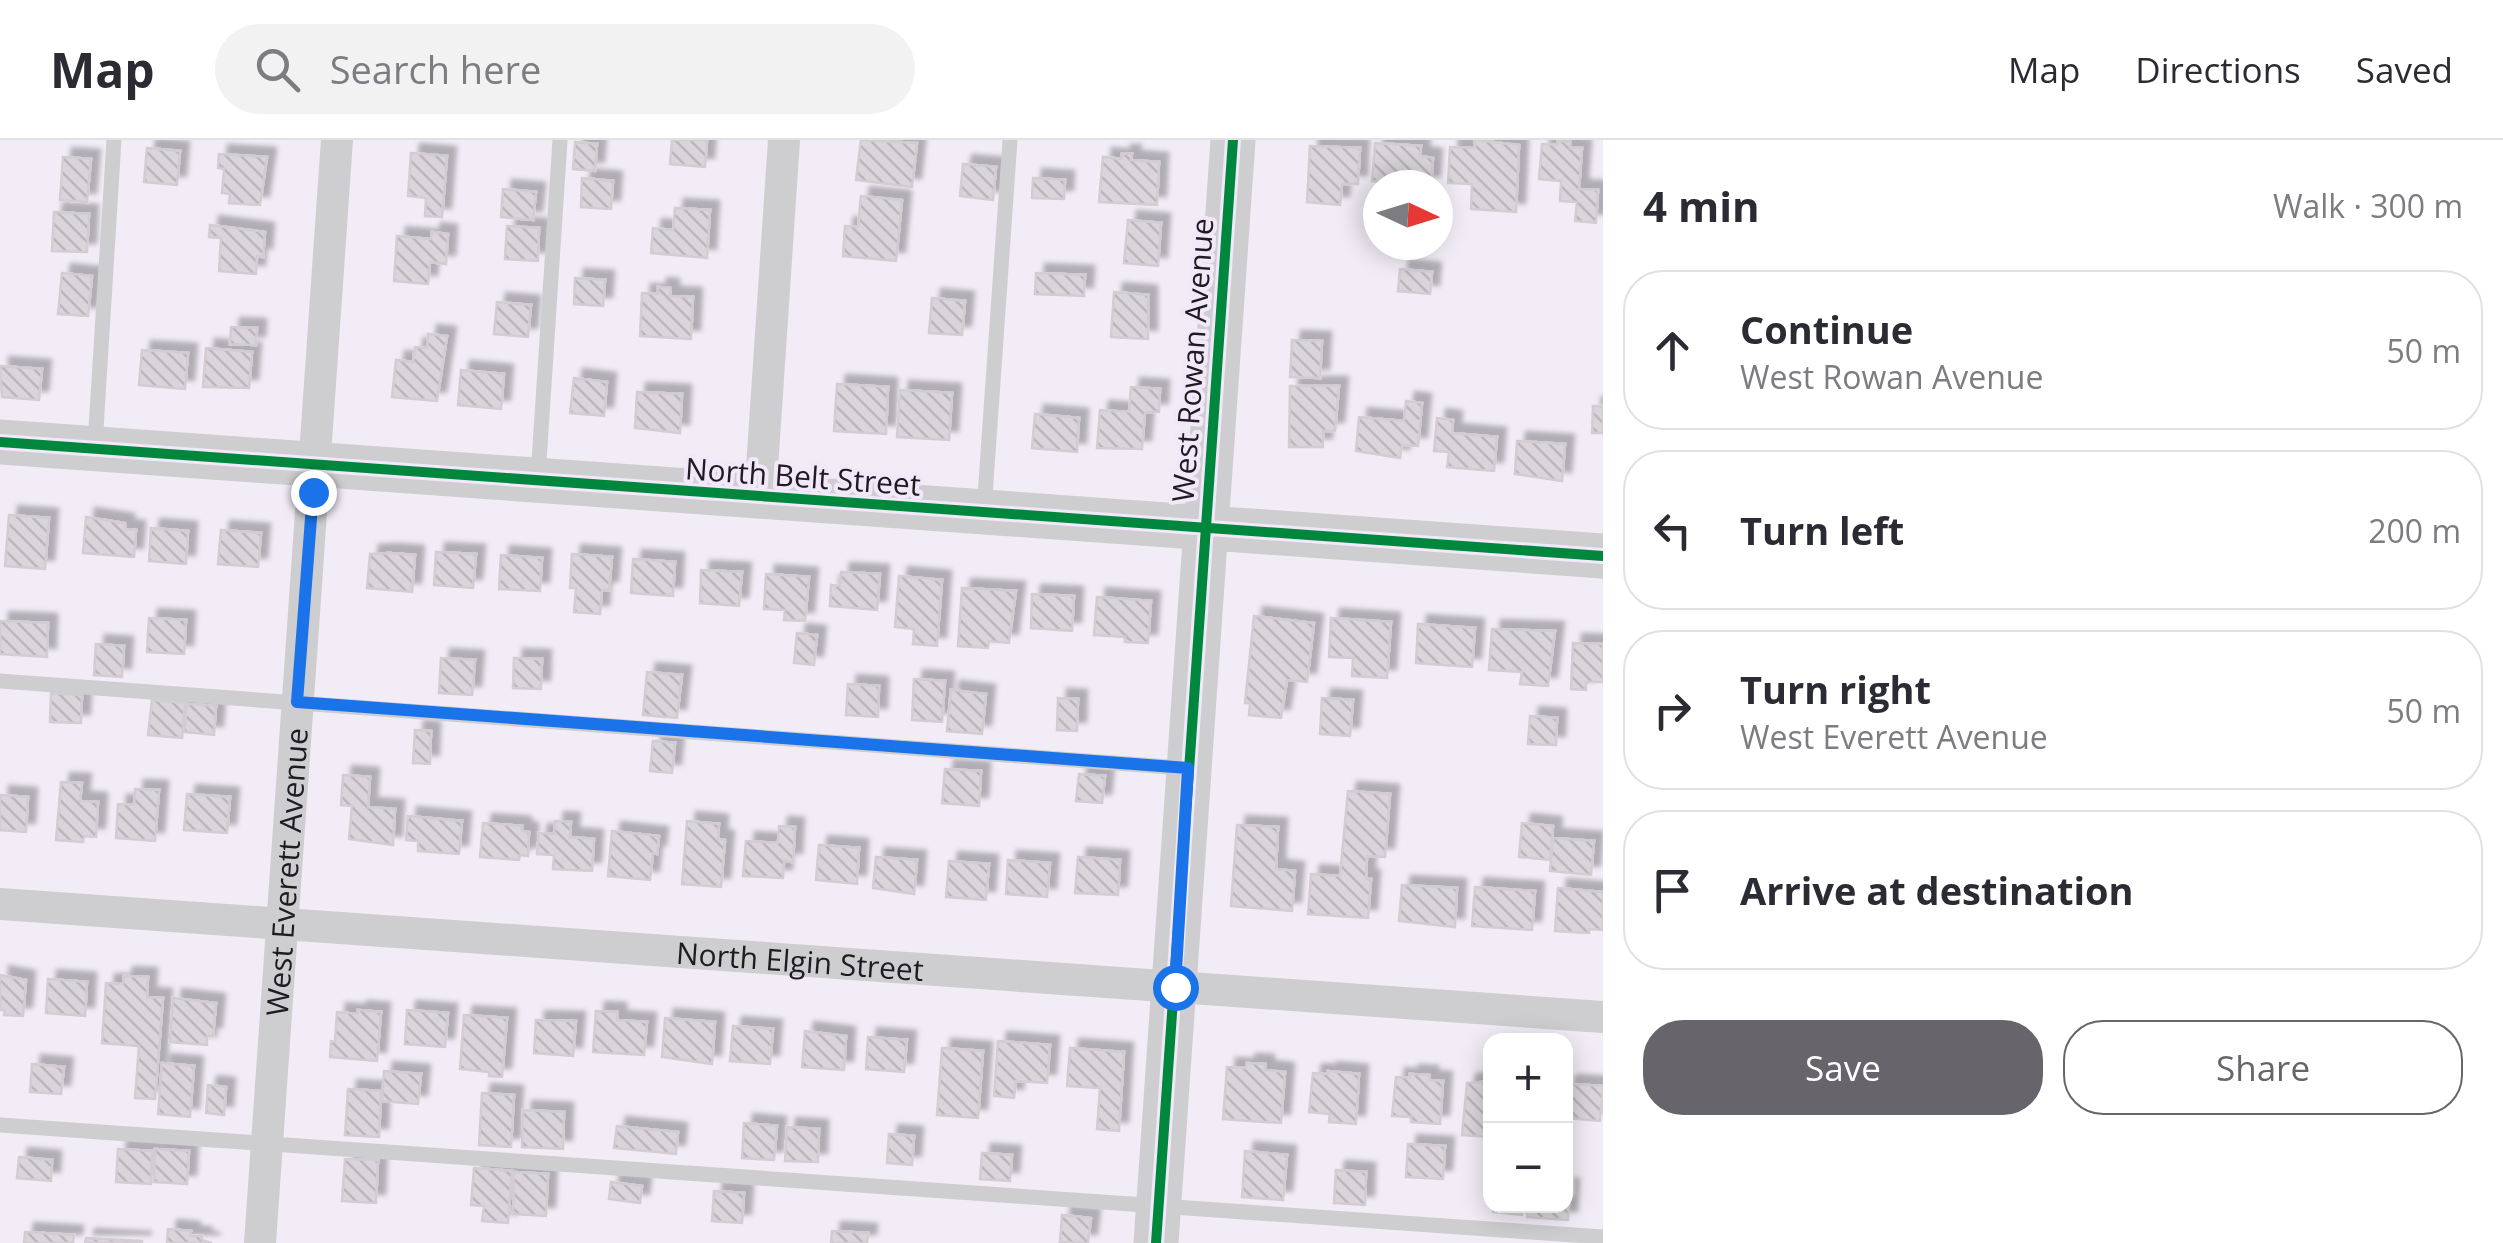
<!DOCTYPE html>
<html lang="en">
<head>
<meta charset="utf-8">
<style>
	:root { --surface:#fff; --page:#f2f2f3; --text:#2b2b33; --muted:#7c7c81; --line:#e1e1e2; --accent:#68646b }
	body { margin:0; font-family:"Open Sans",sans-serif; background:var(--page); color:var(--text) }
	.controls { position:absolute; right:30px; bottom:30px; display:grid; overflow:hidden; border-radius:20px; box-shadow:0 5px 25px #0003 }
	.controls button { width:90px; height:90px; display:grid; place-items:center; padding:0; border:0; border-bottom:2px solid var(--line); background:var(--surface); color:var(--text); font:50px sans-serif }
	.compass { position:absolute; left:1363px; top:30px; width:90px; height:90px; border-radius:50%; background:var(--surface); box-shadow:0 5px 25px #0003; rotate:94deg }
	.stop { position:absolute; width:30px; height:30px; margin:-22px; border:8px solid #1a73e8; border-radius:50%; background:#fff }
	.stop.end { background:#1a73e8; border-color:#fff; box-shadow:0 2px 10px #0008 }
	.list { margin:0; padding:0; list-style:none }
	h2 { display:flex; justify-content:space-between; align-items:center; height:130px; margin:0; padding:0 40px; font-size:42px }
	h2 small { font-size:32px; font-weight:400; color:var(--muted) }
	.list li { display:grid; grid-template-columns:65px 1fr auto; gap:30px; align-items:center; box-sizing:border-box; height:160px; margin:0 20px 20px; padding:0 20px; border:2px solid var(--line); border-radius:40px }
	.list b { display:block; font-size:38px; white-space:nowrap }
	.list p { margin:0; font-size:32px; white-space:nowrap; color:var(--muted) }
	.list em { font-size:32px; font-style:normal; color:var(--muted) }
	.actions { display:flex; gap:20px; padding:30px 40px }
	.actions a { flex:1; padding:22px 0; border:2px solid var(--accent); border-radius:40px; text-align:center; font-size:35px; color:var(--accent) }
	.actions .main { background:var(--accent); color:#fff }
	.icon { flex:none; width:55px; height:55px; fill:none; stroke:currentColor; stroke-width:2; stroke-linecap:round; stroke-linejoin:round }
	.map { position:relative; flex:none; width:1603px; height:1103px; overflow:hidden }
	header { display:flex; align-items:center; gap:60px; box-sizing:border-box; height:140px; padding:0 50px; background:var(--surface); border-bottom:2px solid var(--line) }
	header strong { font-size:48px }
	nav { display:flex; gap:55px; margin-inline-start:auto; font-size:35px }
	.search { width:700px; height:90px; background:var(--page); display:flex; align-items:center; gap:25px; box-sizing:border-box; padding:0 35px; border-radius:55px; color:var(--muted); font-size:38px }
	main { display:flex }
	aside { flex:1; background:var(--surface) }
	.map>svg:first-child { display:block }
	.building { fill:url(#building-back-hatch); stroke:#d3cdd3; stroke-width:2.5; filter:url(#shadow) }
	.lines { fill:none; stroke-linecap:round; stroke-linejoin:round }
	.lane { stroke:#cecdd0; stroke-width:15 }
	.street { stroke:#cecdd0; stroke-width:32 }
	.secondary { stroke:#cecdd0; stroke-width:45 }
	.cycleway-casing { stroke:#f1e8f9; stroke-width:16 }
	.cycleway { stroke:#00873e; stroke-width:10 }
	.route { stroke:#1a73e8; stroke-width:12 }
	.labels { text-anchor:middle; dominant-baseline:central; stroke-width:8; stroke-linejoin:round; paint-order:stroke }
	.street-label { font-size:30px; fill:#1e1b21; stroke:#f1e8f9 }
</style>
</head>
<body>
<header>
<strong>Map</strong>
<div class="search"><svg class="icon" aria-label="search" viewBox="0 0 24 24"><circle cx="10" cy="10" r="6"/><path d="M15 15l6 6"/></svg>Search here</div>
<nav><a>Map</a><a>Directions</a><a>Saved</a></nav>
</header>
<main>
<div class="map">
<svg width="1603" height="1103" viewBox="0 0 1603 1103">
	<defs>
		<pattern id="building-back-hatch" width="6" height="6" patternUnits="userSpaceOnUse" patternTransform="scale(2.5)"><rect width="6" height="6" fill="#dad5da"/><path d="M-1 5l2 2M0 0l6 6M5-1l2 2" fill="none" stroke="#bbb6bb"/></pattern>
		<filter id="shadow"><feDropShadow dx="9" dy="-9" stdDeviation="2.5" flood-color="#0004"/></filter>
	</defs>
	<rect width="100%" height="100%" fill="#f1ecf5"/>
	<path class="building" d="M672,0h35l-2,27 -35,-3z
		M861,0l56,3 -5,44 -56,-7z
		M1475,0l44,5 -3,67 -45,-3 1,-25 -24,-1 2,-36 25,1z
		M1558,1l12,1v6h12l-3,41 19,1 -2,33 -21,-2 2,-19 -17,-1 1,-20 -22,-2 3,-35 16,1z
		M575,2l22,2 -2,27 -22,-2z
		M1375,3l46,3 -1,10 13,2 -2,27 -59,-4z
		M1310,6l50,2 -2,36h-16l-2,21 -33,-3z
		M147,8l33,3 -3,34 -33,-3z
		M411,13l36,3 -5,61 -17,-1 1,-18 -18,-2z
		M219,14l48,3 -7,48 -31,-2 1,-9 -8,-1 2,-24 -6,-1z
		M1122,14h10l-1,6 28,2 -2,43 -58,-3 4,-45 19,2z
		M63,17l28,2 -4,43 -27,-2z
		M963,24l33,3 -3,33 -33,-4z
		M582,38l31,3 -2,28 -30,-2z
		M1033,38l32,2 -1,19 -32,-1z
		M503,49l33,3 -3,28 -32,-3z
		M861,56l41,4 -6,61 -53,-5 2,-30 13,1z
		M675,68l35,2 -3,48 -56,-5 2,-25 20,2z
		M54,72l35,2 -2,38 -35,-1z
		M1128,80l33,3 -3,43 -34,-3z
		M210,85l55,7 -2,25 -6,-1 -1,18 -37,-3 2,-33 -12,-1z
		M507,86l32,2 -1,33 -33,-2z
		M432,92l16,2 -2,30 -16,-2 -2,22 -34,-3 3,-45 34,3z
		M1400,129l32,3 -2,22 -32,-3z
		M62,133l30,3 -4,40 -30,-2z
		M1036,133l49,2 -1,21 -49,-2z
		M575,138l30,2 -2,26 -29,-2z
		M658,147l12,1v8l23,1 -2,42 -51,-3 2,-43 16,1z
		M1114,152l34,3v44l-37,-2z
		M932,158l33,3 -3,34 -33,-2z
		M497,162l34,3 -3,32 -34,-3z
		M231,187l26,1 -1,17 -26,-1z
		M428,194l19,2 -10,65 -45,-4 4,-37 17,2 2,-15 12,1z
		M1292,200l30,1 -2,37 -30,-1z
		M206,208l46,4 -3,36 -46,-1z
		M142,210l46,3 -3,36 -46,-4z
		M0,226l42,3 -3,31 -37,-3z
		M461,230l43,4 -3,35 -43,-4z
		M574,238l33,4 -3,34 -34,-3z
		M837,244l51,3 -2,47 -52,-3z
		M1290,246h49l-4,45h-12v16h-34z
		M1131,247l29,2 -1,23h-14l-3,37 -45,-1 3,-38 29,2z
		M900,250l52,3 -3,47 -52,-3z
		M637,252l45,2 -2,39 -45,-5z
		M1406,261l16,2 -4,43 -16,-1 -2,13 -44,-7 3,-34 45,4z
		M1593,266h10v27h-11z
		M1035,274l44,4 -2,34 -45,-4z
		M1437,278l16,2 -1,13 45,4 -3,34 -47,-4 2,-15 -15,-1z
		M1517,301l48,3 -3,37 -47,-7z
		M9,375l40,3 -4,51 -40,-3z
		M86,377l39,6v6l11,1 -2,27 -51,-4z
		M151,388l37,3 -2,33 -37,-3z
		M221,390l40,3 -3,34 -40,-3z
		M436,412l40,2 -3,34 -39,-3z
		M389,413l26,2 -3,37 -45,-4 3,-34z
		M572,414l40,3 -3,33h-7l-2,24 -26,-2 2,-24h-6z
		M501,415l41,3 -2,33 -41,-2z
		M633,419l42,3 -2,34 -42,-3z
		M701,430l41,2 -3,34 -39,-3z
		M841,432l39,2 -3,36 -47,-4 1,-21 9,1z
		M766,434l43,3 -4,44 -21,-1 1,-10 -21,-1z
		M899,436l43,4 -5,66 -24,-2 1,-15 -19,-2z
		M962,448l54,3 -7,52 -20,-2 -1,7 -30,-2z
		M1032,454l42,2 -2,35 -41,-3z
		M1097,457l54,4 -3,42 -23,-1v-5l-31,-2z
		M1254,476l60,7 -7,59 -20,-2 -6,38 -32,-3 1,-12h-5z
		M149,478l37,2 -2,34 -37,-2z
		M1331,478l60,4 -4,56 -35,-2 1,-18 -24,-1z
		M0,481l48,2 -1,34 -47,-3z
		M1418,484l57,4 -3,39 -56,-4z
		M1492,489l63,2 -7,55 -28,-2 2,-12 -33,-2z
		M797,493l20,2 -3,30 -20,-2z
		M1573,503l30,1v38h-17v8l-15,-1z
		M96,504l28,2 -2,31 -28,-2z
		M441,518l34,2 -3,35 -33,-2z
		M514,518l28,1 -1,30 -28,-1z
		M647,532l35,3 -5,43 -34,-3z
		M914,539l31,2 -3,41 -30,-2z
		M848,544l31,2 -1,31 -32,-2z
		M951,550l35,4 -4,40 -35,-3z
		M51,553l31,2 -1,28 -31,-1z
		M1058,558l20,1 -1,32 -20,-1z
		M1322,558l31,2 -3,36 -30,-2z
		M152,560l33,3 -3,35 -34,-3z
		M187,564l29,2 -2,29 -30,-3z
		M1530,576l27,2 -1,27 -28,-1z
		M415,590l16,1 -1,33 -17,-1z
		M653,601l22,2 -3,30 -22,-2z
		M945,629l36,2 -2,35 -37,-3z
		M1079,634l26,2 -3,27 -26,-2z
		M343,635l27,2 -2,30 27,2 -2,36 -44,-6 3,-33 -11,-1z
		M61,642l21,1 -2,18 18,1 -2,35 -12,-1 -1,6 -27,-2z
		M135,649l24,1 -4,51 -39,-3 2,-34 16,1z
		M1348,651l42,3 -5,63 -18,-1 -1,23h5l-3,39 -60,-4 3,-40 29,2z
		M187,654l43,3 -3,36 -43,-3z
		M0,655l28,2 -2,35 -26,-2z
		M408,676l54,5 -3,33 -41,-3v-10l-12,-1z
		M555,681l16,1 -1,15 24,2 -2,32 -39,-2 1,-14 -17,-1 2,-21 15,1z
		M687,681l32,3 -1,15 7,1 -4,47 -39,-3z
		M483,683l39,3v5l7,1 -1,24 -8,-1 -1,5 -39,-3z
		M1522,683l31,3 -3,34 -31,-3z
		M1237,685l41,2 -2,42 19,2 -3,40 -61,-5z
		M779,686l16,1 -2,35 -9,-1 -1,17 -40,-2 3,-35 32,2z
		M612,691l47,5 -2,18 -4,-1 -3,27 -42,-4z
		M1553,698l41,3 -3,34 -41,-4z
		M819,705l40,3 -2,36 -41,-4z
		M876,717l41,3 -3,34 -41,-6z
		M1078,717l42,3 -2,35 -43,-2z
		M1008,720l42,3 -3,34 -41,-3z
		M949,721l40,3 -3,36 -40,-3z
		M1402,745l55,3 -2,39 -56,-6z
		M1475,747l60,4 -3,39 -60,-4z
		M1558,748l45,4v38l-14,-1v4l-34,-2z
		M0,835l26,5 -3,36 -19,-1 1,-5h-5z
		M124,836l24,1 -1,20 16,1 -8,101 -20,-1 4,-52 -37,-3 4,-60 17,1z
		M48,839l39,3 -2,34 -39,-3z
		M173,858l43,5 -3,33h-6v9l-37,-3z
		M358,870l23,2 -4,49 -47,-4 1,-16 4,1 2,-30 21,2z
		M407,870l41,3 -3,34 -40,-3z
		M596,871l21,1v8l30,2 -3,33 -51,-3z
		M464,875l43,3 -5,59 -13,-1v-4l-29,-3z
		M665,878l50,4 -3,42 -50,-7z
		M536,880l40,1 -3,35 -39,-3z
		M733,886l40,3 -3,35 -40,-3z
		M805,891l41,5 -2,34 -42,-3z
		M868,897l39,3 -3,32 -38,-3z
		M998,901l52,4 -3,38 -31,-2 -2,17 -20,-2z
		M942,908l41,3 -5,67 -41,-3z
		M1070,908l54,4 -5,79 -22,-2 3,-41 -33,-2z
		M162,923l32,3 -4,51 -32,-3z
		M1247,923l18,1v6l20,2 -4,51 -58,-4 4,-52 19,1z
		M32,924l32,3 -3,27 -31,-2z
		M384,931l37,3 -3,30 -36,-3z
		M1328,931l31,3 -3,50 -27,-2 1,-8 -21,-2 4,-39 15,1z
		M1410,934l19,1v5l14,1 -3,43 -29,-2v-5l-19,-1 4,-39 14,1z
		M1483,942l7,1v54l-28,-2 5,-52z
		M1570,944l33,2 -3,35 -34,-3v-32z
		M208,945l18,2 -2,28 -18,-2z
		M348,949l33,2 -2,46 -34,-2z
		M482,953l32,2 -3,52 -32,-2z
		M523,970l41,2 -1,37 -41,-2z
		M744,983l33,3 -3,34 -32,-2z
		M617,986l61,6 -2,22 -62,-6z
		M787,987l32,2 -1,33 -33,-1z
		M889,994l25,2 -2,29 -25,-2z
		M1408,1004l37,2 -2,33 -37,-2z
		M118,1009l34,2 -1,33 -35,-2z
		M155,1009l34,2 -2,33 -33,-2z
		M1245,1011l42,4 -4,45 -41,-3z
		M982,1013l30,2 -2,26 -30,-2z
		M19,1017l33,3 -1,21 -34,-3z
		M345,1019l33,1 -2,43 -34,-2z
		M474,1028l38,3 -4,52 -26,-2 2,-15 -13,-1z
		M1336,1030l30,2 -1,33 -31,-2z
		M514,1032l34,2 -2,42 -33,-2z
		M611,1042l31,4 -2,17 -31,-4z
		M1566,1047l4,1 -2,32 -41,-3 1,-11h38z
		M714,1051l30,2 -2,30 -30,-2z
		M1494,1066h29l-1,9 -29,-3z
		M1062,1075l29,3 -3,25 -28,-1z
		M168,1089l23,2 -1,5h12v4l10,3h-45z
		M832,1091l36,2 -1,10h-36z
		M25,1092l49,3 -1,8h-49z
		M86,1098l56,3v2h-57z"/>
	<g class="lines">
		<path class="lane" d="M95,305l19,-305
			M538,337l22,-337
			M984,370l26,-370
			M0,541l1183,87
			M0,985l1603,112"/>
		<g class="street">
			<path d="M760,358l24,-358"/>
			<path id="s1" d="M0,764l1603,113"/>
			<path id="s2" d="M260,1103l77,-1103"/>
		</g>
		<path class="secondary" d="M0,302l1603,114
			M1156,1103l77,-1103"/>
		<g class="cycleway-casing">
			<path id="cycleway" d="M0,302l1603,114
				M1156,1103l77,-1103"/>
		</g>
		<use href="#cycleway" class="cycleway"/>
	</g>
	<g class="lines">
		<path class="route" d="M313,352l-16,210 891,66 -13,219"/>
	</g>
	<g class="labels">
		<g class="street-label">
			<text transform="translate(1192 220) rotate(-86)">West Rowan Avenue</text>
			<text transform="translate(803 336) rotate(4)">North Belt Street</text>
			<text stroke="none"><textPath href="#s2" startOffset="372">West Everett Avenue</textPath></text>
			<text stroke="none"><textPath href="#s1" startOffset="802">North Elgin Street</textPath></text>
		</g>
	</g>
</svg>
<div class="controls">
<button>+</button>
<button>−</button>
</div>
<svg class="compass" viewBox="-18 -18 36 36"><path d="M0-13l5 13h-10z" fill="#e53935"/><path d="M0 13l5-13h-10z" fill="#7c7c81"/></svg>
<div class="stop" style="left:1175px;top:847px"></div>
<div class="stop end" style="left:313px;top:352px"></div>
</div>
<aside>
<h2>4 min<small>Walk · 300 m</small></h2>
<ul class="list">
<li><svg class="icon" aria-label="ahead" viewBox="0 0 24 24"><path d="M12 20V5M6 11l6-6 6 6"/></svg><div><b>Continue</b><p>West Rowan Avenue</p></div><em>50 m</em></li>
<li><svg class="icon" aria-label="left" viewBox="0 0 24 24"><path d="M17 20v-9H6M10 6l-5 5 5 5"/></svg><div><b>Turn left</b></div><em>200 m</em></li>
<li><svg class="icon" aria-label="right" viewBox="0 0 24 24"><path d="M7 20v-9h11M14 6l5 5-5 5"/></svg><div><b>Turn right</b><p>West Everett Avenue</p></div><em>50 m</em></li>
<li><svg class="icon" aria-label="arrive" viewBox="0 0 24 24"><path d="M6 21V4h12l-3 4 3 4H6"/></svg><div><b>Arrive at destination</b></div></li>
</ul>
<div class="actions"><a class="main">Save</a><a>Share</a></div>
</aside>
</main>
</body>
</html>
